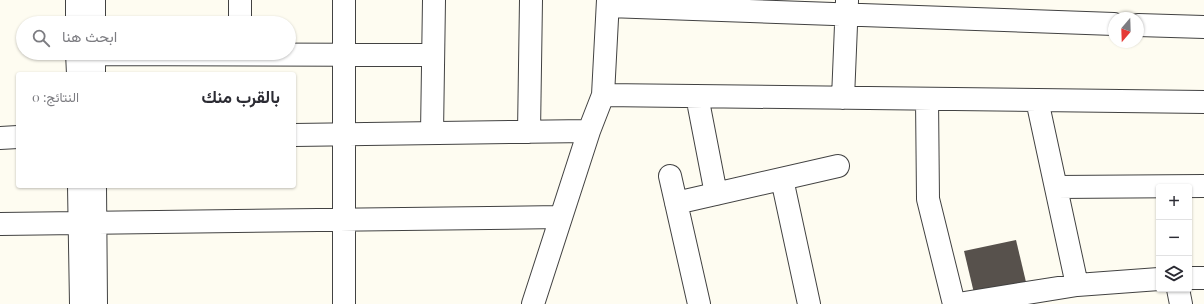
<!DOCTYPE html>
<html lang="ar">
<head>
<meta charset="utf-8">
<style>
	:root { --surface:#fff; --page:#f7f7f7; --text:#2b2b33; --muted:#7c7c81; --line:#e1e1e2 }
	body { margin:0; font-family:"Playfair Display",Vazirmatn,serif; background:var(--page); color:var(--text); direction:rtl }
	.controls { position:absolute; right:12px; bottom:12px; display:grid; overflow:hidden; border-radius:4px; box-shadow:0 1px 3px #0004 }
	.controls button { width:36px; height:36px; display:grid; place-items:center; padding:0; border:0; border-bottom:1px solid var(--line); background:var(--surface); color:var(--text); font:20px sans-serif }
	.compass { position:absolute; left:1108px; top:12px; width:36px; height:36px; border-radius:50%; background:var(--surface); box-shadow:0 1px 3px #0004; rotate:199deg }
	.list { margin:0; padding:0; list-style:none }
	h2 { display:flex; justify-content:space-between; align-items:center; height:52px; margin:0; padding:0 16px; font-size:17px }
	h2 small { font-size:13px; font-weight:400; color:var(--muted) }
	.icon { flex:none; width:22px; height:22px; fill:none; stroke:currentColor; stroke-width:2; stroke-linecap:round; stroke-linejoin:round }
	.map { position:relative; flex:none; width:1204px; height:304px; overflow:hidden; direction:ltr }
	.search { position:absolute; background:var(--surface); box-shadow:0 1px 3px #0004; left:16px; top:16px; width:280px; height:44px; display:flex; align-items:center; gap:10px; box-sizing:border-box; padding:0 14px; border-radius:22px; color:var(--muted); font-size:15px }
	.panel { position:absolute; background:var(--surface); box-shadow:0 1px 3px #0004; left:16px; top:72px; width:280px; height:116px; border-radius:4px; direction:rtl }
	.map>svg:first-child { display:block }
	.building { fill:#57514c }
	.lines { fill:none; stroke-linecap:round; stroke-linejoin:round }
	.minor-casing { stroke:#424242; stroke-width:24 }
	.minor { stroke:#fff; stroke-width:22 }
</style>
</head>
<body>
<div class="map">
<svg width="1204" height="304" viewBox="0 0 1204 304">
	<rect width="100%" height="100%" fill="#fefcf1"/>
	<path class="building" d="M1016,240l10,42 -52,11 -10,-42z"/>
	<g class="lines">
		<g class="minor-casing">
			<path id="minor" d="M77,0v23
				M94,0v23
				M240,0v23
				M344,0v304
				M608,6l506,18
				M1138,25l66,2
				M77,53l1,21
				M94,53v21
				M77,54l356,1
				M603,95l601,7
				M697,96l19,98
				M843,98l4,-97
				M927,99l1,100 26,105
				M1037,100l40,185
				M529,132l2,-132
				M432,133l2,-133
				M294,135l295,-4
				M0,138l18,-1
				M670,176l29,128
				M782,179l27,125
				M79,186l2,118
				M95,186l1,118
				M1056,187l148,-1
				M676,203l162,-37
				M0,224l561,-7
				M1189,278h15
				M1178,289l3,15
				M533,304l56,-173 14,-36 5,-95
				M958,304l119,-19 82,-6"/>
		</g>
		<use href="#minor" class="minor"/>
	</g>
</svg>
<div class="controls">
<button>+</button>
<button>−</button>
<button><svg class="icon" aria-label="layers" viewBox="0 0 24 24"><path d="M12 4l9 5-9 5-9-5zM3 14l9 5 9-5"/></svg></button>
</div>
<svg class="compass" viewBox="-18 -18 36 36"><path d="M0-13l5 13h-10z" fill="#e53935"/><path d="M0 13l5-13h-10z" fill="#7c7c81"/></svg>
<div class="search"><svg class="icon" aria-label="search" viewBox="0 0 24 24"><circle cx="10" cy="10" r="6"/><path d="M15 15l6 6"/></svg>ابحث هنا</div>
<section class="panel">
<h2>بالقرب منك<small>النتائج: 0</small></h2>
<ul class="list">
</ul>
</section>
</div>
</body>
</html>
